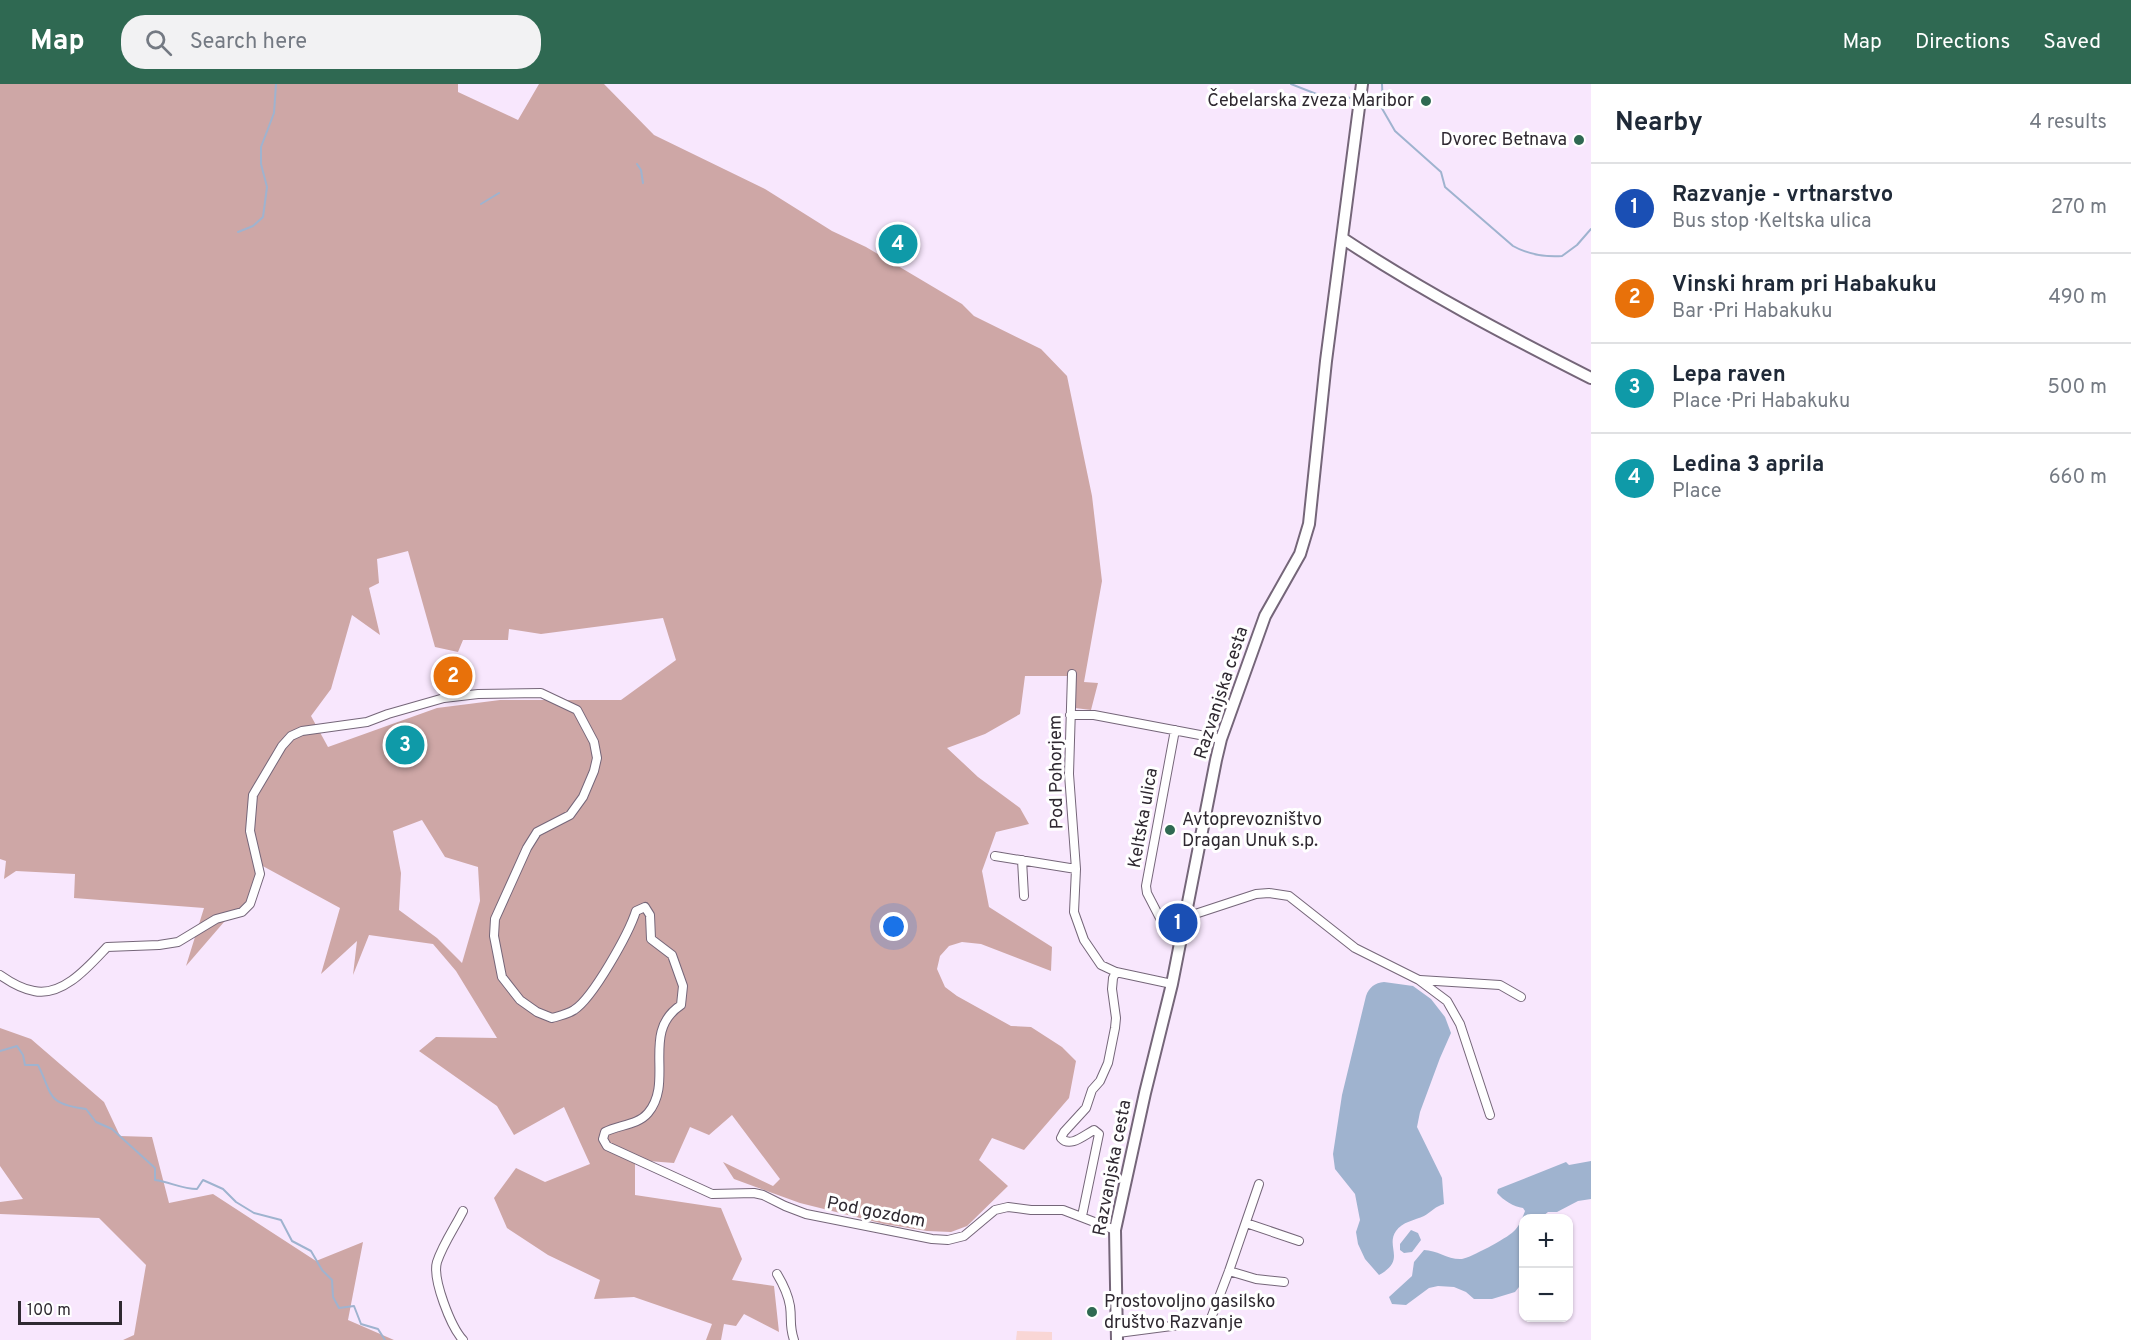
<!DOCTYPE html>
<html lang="en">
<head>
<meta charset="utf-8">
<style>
	:root { --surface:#fff; --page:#f2f2f3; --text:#1f2937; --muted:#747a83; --line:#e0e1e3; --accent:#2f6952 }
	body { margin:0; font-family:Overpass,sans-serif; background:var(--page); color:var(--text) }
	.controls { position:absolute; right:18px; bottom:18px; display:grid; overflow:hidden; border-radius:12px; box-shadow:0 2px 4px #0004 }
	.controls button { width:54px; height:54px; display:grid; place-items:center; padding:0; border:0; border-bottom:2px solid var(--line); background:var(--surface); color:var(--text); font:30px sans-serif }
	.scale { position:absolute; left:18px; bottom:15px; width:104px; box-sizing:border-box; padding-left:6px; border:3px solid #2f2931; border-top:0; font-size:16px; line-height:21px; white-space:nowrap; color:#2f2931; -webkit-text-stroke:4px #fff; paint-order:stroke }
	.you { position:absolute; left:894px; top:843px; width:21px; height:21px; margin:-15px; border:4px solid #fff; border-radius:50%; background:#1a73e8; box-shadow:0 0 0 9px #1a73e833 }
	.badge { display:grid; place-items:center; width:39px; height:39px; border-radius:50%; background:var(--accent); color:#fff; font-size:20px; font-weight:700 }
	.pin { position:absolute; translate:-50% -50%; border:3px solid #fff; box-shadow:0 2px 6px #0006 }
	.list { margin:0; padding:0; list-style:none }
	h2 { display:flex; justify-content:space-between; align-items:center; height:78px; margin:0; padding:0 24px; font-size:26px }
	h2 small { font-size:20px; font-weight:400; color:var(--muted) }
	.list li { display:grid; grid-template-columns:39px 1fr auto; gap:18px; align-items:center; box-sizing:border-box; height:90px; padding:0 24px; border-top:2px solid var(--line) }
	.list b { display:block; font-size:22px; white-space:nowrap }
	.list p { margin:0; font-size:20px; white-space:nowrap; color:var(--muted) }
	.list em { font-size:20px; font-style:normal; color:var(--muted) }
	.icon { flex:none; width:33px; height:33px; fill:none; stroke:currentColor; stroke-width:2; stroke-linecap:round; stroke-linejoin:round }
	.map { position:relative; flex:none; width:1591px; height:1256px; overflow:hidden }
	header { display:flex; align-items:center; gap:36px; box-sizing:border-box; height:84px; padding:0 30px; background:var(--accent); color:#fff }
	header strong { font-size:28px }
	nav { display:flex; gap:33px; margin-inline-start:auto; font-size:21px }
	.search { width:420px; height:54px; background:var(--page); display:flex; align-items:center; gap:15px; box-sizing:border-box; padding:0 21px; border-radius:24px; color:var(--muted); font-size:22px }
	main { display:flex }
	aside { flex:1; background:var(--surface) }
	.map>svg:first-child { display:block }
	.green { fill:#f9d6d5 }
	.forest { fill:#cea7a6; fill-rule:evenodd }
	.water { fill:#9fb3cf }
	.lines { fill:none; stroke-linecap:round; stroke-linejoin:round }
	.stream { stroke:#9fb3cf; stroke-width:2 }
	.street-casing { stroke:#756679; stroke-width:10 }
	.secondary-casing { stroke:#756679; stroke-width:14 }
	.street { stroke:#fff; stroke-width:8 }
	.secondary { stroke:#fff; stroke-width:10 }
	.poi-dot { fill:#2f6952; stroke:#fff; stroke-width:2 }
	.labels { text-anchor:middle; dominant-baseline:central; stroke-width:6; stroke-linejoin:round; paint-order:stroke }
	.poi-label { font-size:18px; fill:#2f2931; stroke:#fff; text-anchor:end }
	.street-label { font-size:18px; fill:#2f2931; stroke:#fff }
</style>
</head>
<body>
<header>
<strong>Map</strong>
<div class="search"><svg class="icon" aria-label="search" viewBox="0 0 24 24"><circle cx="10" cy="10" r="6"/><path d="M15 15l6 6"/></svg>Search here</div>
<nav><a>Map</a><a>Directions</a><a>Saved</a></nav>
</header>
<main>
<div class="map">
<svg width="1591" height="1256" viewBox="0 0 1591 1256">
	<rect width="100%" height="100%" fill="#f8e7fd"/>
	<path class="green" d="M1017,1247l35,1v8h-36z"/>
	<path class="forest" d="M0,0h458v8l60,28 21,-36h65l50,51 111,54 67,42 34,16 96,57 12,12 67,33 26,27 25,120 10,85 -18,101 14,1 -7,27 -16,-2 -1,-32h-49l-5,38 -35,20 -38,14 31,29 42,31 9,16 -33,8 -14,39 7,36 63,40 -1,24 -70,-27 -19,-2 -13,4 -9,10 -3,13 8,18 12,9 54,30 20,1 31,20 14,14 -7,37 -45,52 -32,-12 -13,22 29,26 -41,40 -16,6 -24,-1 -43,-7 -84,-21 -66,-24 -11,-17 50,24 7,-7 -48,-64 -23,20 -19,-8 -16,36 -39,-3v35l86,13 21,51 -10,21 42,6 5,46 -35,-18 -8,12 -12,-2 -3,16h-15l6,-16 -78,-27 -40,2 6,-19 -52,-25 -41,-27 -13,-30 22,-30 29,14 45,-18 -26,-57 -50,28 -17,-29 -78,-55 17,-14 61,1 -41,-67 -23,-27 -64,-9 -16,40 4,-34 -36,33 19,-66 -81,-44 -3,31 -32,27 -38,44 18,-58 -130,-10 1,-24 -59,-3 -12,8 2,-18 -6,-2zM408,467l27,96 23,5 5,-12h45l1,-11 32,5 122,-16 13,42 -55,40h-121l-63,8 -109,39 -17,-31 20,-27 21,-74 28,20 -11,-47 10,-5 -2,-24zM422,736l23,37 33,10 2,34 -18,62 -25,-25 -38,-28 2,-37 -8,-42z
		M0,944l31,11 73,63 16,34 32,1 17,66 44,-9 103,67 47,-19 -15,78 46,20h-271l11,-5 12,-70 -47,-47 -99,-4v-12l23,-3 -23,-33z"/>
	<path class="water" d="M1384,898l29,4 18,13 14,18 6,16 -11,25 -20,54 -3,15 25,51 2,26c-8,2 -13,8 -20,12 -9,4 -22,6 -28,15 -11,16 11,29 -17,44l-14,-16 -7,-15 -2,-12 4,-12 -5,-26 -20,-25 -2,-15 9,-59 24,-99c3,-9 9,-13 18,-14z
		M1591,1077v38l-13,2 -21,11h-9l-5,4 -1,2h-18l-1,12 -4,2v3l4,7 -4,15 4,25 -8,10 -23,7h-18l-8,-7 -12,-5 -16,-1 -9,2 -23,17 -14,-1 -3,-7 23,-21 2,-14 10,-12c13,0 24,10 38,9 8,-1 45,-21 51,-27 6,-5 9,-13 12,-21l-2,-3c-9,-1 -20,-8 -26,-15l1,-4 68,-27 3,3z
		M1411,1146l7,3 3,7 -9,12 -8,1 -4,-3v-6z"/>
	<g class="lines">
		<path class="stream" d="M1291,0l28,11 34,3
			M1382,0l1,24
			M1364,15l16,6 15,26 46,41 4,15 68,59c16,9 32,11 49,10l15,-11 14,-16
			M637,80l4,6 2,13
			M481,120l18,-11
			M238,148l15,-6 10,-9 4,-30 -6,-23v-17l13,-34 2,-29
			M0,967l17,-5 6,9 2,10h13c15,30 8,39 48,44l10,13 16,7 43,39v12c15,2 27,9 42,9l6,-9 20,9 13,13 18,11 27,7 11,21 19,10 11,19 10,10 1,17 6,11 15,-2 7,18 17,5 7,11"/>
		<g class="street-casing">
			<path id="street" d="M1072,590l-3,100 7,95 -2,43 10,28 17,25 15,7 56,12
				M1070,631h24l127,24
				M1175,646l-29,156 1,7 15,29 23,-2
				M995,772l81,13
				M1022,776l2,36
				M1186,833l70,-23 13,-1 20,3 66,52 64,32 28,21 13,23 30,91
				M0,891c10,7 21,14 34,16 29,6 55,-25 73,-44l52,-2 19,-3 38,-23 26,-7 8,-8 10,-30 -10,-43 3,-36 29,-49 9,-10 11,-5 65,-9 21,-8 56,-16 34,-4 63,-1 36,17 17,32 3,16 -3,13 -11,26 -13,18 -33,17 -10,16 -32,71 -1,17 8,41 18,23 17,12 15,6c7,-2 16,-4 22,-8 19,-12 55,-77 62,-99l9,-4 5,8 1,24 21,16 11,31 -2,19c-41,27 -6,76 -33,108 -10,12 -30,12 -43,19l-2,7 4,7 105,48 42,-1 9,2 22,11 21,8 126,25 16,1 16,-4 31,-26 13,-3 23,3h32l52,20
				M1420,896l80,5 21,12
				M463,1127c-8,16 -20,33 -26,51 -5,17 14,65 26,78
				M1082,1132l17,-82 -5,-4c-11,6 -24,18 -33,8l3,-6 22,-24 6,-18 8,-9 8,-18 7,-35 1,-10 -4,-29 1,-11 3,-6
				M1246,1139l53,18
				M1229,1187l27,8 28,3
				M777,1190c6,10 11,20 13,32 2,14 -1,19 4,34
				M1118,1249l92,-12 19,-50 30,-87"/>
		</g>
		<g class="secondary-casing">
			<path id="secondary" d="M1342,154c80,53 164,97 249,140
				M1117,1256l-2,-110 30,-137 27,-109 44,-224 5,-21 44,-123 35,-62 9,-30 17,-163 36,-277"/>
		</g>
		<use href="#street" class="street"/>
		<use href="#secondary" class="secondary"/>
	</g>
	<g class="poi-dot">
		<circle cx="1426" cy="17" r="6"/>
		<circle cx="1579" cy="56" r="6"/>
		<circle cx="1170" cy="746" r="6"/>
		<circle cx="1092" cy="1228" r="6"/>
	</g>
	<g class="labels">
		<g class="poi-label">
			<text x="1414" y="17">Čebelarska zveza Maribor</text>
			<text x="1567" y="56">Dvorec Betnava</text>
			<text x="1182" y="736" text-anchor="start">Avtoprevozništvo<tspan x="1182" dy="21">Dragan Unuk s.p.</tspan></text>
			<text x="1104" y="1218" text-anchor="start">Prostovoljno gasilsko<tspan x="1104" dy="21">društvo Razvanje</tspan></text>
		</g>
		<g class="street-label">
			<text transform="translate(1222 609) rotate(-72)">Razvanjska cesta</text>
			<text transform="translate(1057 688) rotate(-91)">Pod Pohorjem</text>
			<text transform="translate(1144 734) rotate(-80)">Keltska ulica</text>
			<text transform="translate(1113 1084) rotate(-79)">Razvanjska cesta</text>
			<text transform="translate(876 1129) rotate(11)">Pod gozdom</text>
		</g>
	</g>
</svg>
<div class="controls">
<button>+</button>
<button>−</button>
</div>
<div class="scale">100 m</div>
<div class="you"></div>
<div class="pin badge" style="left:1178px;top:839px;background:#1a4fb4">1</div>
<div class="pin badge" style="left:453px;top:592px;background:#e8710a">2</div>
<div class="pin badge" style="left:405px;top:661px;background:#0f9aa8">3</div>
<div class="pin badge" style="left:898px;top:160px;background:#0f9aa8">4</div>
</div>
<aside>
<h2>Nearby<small>4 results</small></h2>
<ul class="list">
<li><span class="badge" style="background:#1a4fb4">1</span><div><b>Razvanje - vrtnarstvo</b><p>Bus stop · Keltska ulica</p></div><em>270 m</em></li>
<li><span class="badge" style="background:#e8710a">2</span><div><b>Vinski hram pri Habakuku</b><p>Bar · Pri Habakuku</p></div><em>490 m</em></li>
<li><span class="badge" style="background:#0f9aa8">3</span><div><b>Lepa raven</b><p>Place · Pri Habakuku</p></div><em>500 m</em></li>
<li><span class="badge" style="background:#0f9aa8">4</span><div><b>Ledina 3 aprila</b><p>Place</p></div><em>660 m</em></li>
</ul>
</aside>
</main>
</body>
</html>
